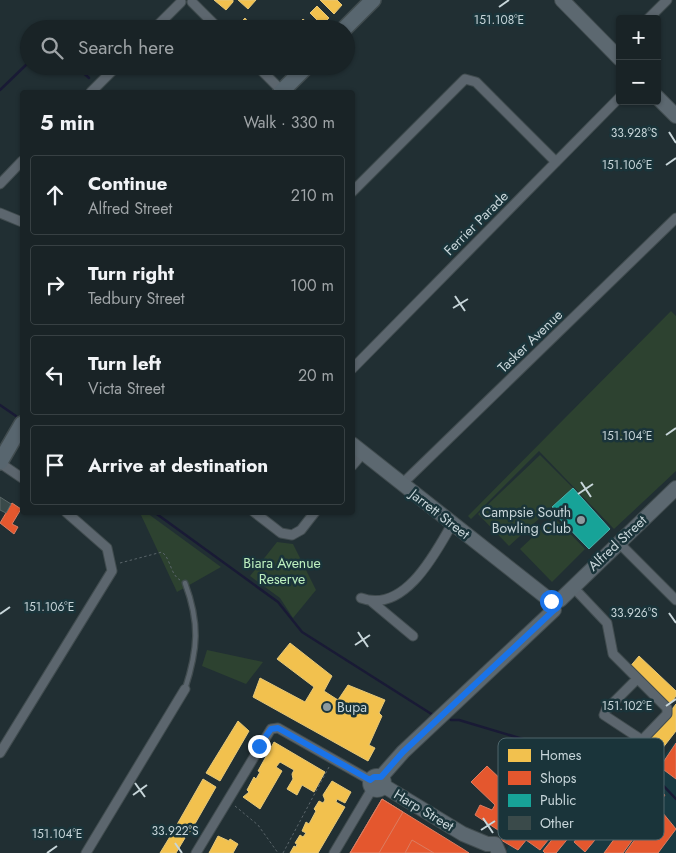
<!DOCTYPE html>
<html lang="en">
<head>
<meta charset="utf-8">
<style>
	:root { --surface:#192326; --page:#262f32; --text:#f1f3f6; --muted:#9fa4a7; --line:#374043 }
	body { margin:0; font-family:Jost,sans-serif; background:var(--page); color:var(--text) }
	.controls { position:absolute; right:15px; top:15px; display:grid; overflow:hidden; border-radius:5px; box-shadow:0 1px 4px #0004 }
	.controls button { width:45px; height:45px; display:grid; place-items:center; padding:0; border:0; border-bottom:1px solid var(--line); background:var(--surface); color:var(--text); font:25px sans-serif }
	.stop { position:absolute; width:15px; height:15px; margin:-11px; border:4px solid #1a73e8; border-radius:50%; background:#fff }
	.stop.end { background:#1a73e8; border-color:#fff; box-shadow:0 1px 5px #0008 }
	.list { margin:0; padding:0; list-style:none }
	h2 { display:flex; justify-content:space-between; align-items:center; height:65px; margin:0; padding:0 20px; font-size:21px }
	h2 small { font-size:16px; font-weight:400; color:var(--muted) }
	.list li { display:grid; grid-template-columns:32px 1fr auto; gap:15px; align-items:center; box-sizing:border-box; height:80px; margin:0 10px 10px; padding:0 10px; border:1px solid var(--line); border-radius:5px }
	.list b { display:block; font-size:19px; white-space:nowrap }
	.list p { margin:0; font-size:16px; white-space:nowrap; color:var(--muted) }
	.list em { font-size:16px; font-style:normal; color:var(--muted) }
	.icon { flex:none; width:28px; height:28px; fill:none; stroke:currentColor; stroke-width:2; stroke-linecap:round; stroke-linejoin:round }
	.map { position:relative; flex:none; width:676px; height:853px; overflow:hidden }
	.search { position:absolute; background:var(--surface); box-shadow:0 1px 4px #0004; left:20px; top:20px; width:335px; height:55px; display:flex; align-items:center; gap:12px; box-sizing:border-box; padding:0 18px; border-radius:28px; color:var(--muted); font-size:19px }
	.panel { position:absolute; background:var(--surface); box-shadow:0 1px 4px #0004; left:20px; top:90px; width:335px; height:425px; border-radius:5px }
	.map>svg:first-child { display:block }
	.built { fill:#193a42 }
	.green { fill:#2d4230 }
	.homes { fill:#f2c14e; stroke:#e5c778 }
	.shops { fill:#e4572e; stroke:#db7d61 }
	.public { fill:#17a398; stroke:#4cb2ac }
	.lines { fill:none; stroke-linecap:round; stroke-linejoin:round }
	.stream { stroke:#191a35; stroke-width:2.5 }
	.building { fill:#3a4a4a; stroke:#5b6767 }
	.lane-casing { stroke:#414c4f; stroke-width:7 }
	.street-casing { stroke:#414c4f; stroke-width:11 }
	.secondary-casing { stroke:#414c4f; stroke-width:16 }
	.primary-casing { stroke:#414c4f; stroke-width:18 }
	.path { stroke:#5a656a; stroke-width:1; stroke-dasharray:2.5 2.5; stroke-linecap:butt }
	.lane { stroke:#5c666e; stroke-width:4.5 }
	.street { stroke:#5c666e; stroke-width:9 }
	.secondary { stroke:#5c6870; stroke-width:14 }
	.primary { stroke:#58666f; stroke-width:15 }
	.route { stroke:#1a73e8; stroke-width:6 }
	.ticks { fill:none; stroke:#c7d5d9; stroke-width:2 }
	.poi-dot { fill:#8d9b9f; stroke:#1a343a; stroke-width:2 }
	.labels { text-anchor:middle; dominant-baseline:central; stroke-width:5; stroke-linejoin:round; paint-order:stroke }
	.street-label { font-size:14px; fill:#c7d5d9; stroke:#1a343a }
	.poi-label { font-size:14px; fill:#c7d5d9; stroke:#1a343a; text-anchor:end }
	.park-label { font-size:14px; fill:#bef1c0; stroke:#1a343a }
	.key { fill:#1a343a; stroke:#4e646a; stroke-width:1 }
	.key-label { font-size:14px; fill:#c7d5d9 }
	.ticks-label { font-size:12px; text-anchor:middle; fill:#c7d5d9; stroke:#1a343a; stroke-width:5; stroke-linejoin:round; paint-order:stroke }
</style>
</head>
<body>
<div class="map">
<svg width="676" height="853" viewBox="0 0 676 853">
	<rect width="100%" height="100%" fill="#212f33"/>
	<path class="built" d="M676,741v112h-171l4,-8 -9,-6 78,-82 68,20z"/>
	<path class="green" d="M671,311l5,5v155l-62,58 -75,-78 -68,68 -3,-3z
		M540,455l33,33 -64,58 -31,-32z
		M142,513h5l74,54 -44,25 -36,-77z
		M554,517l31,32 -33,33 -32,-33z
		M277,542l16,2 23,46 -23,28 -13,-20 -30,-22z
		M207,650l56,12 -17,22 -44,-18z"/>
	<path class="homes" d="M214,0h19v2l-7,8z
		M238,0h18l-8,9z
		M320,0h17l5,5 -8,9z
		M317,6l12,12 -7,7 -12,-12z
		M245,18l4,5 -6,6h-5l-2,-2z
		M303,19l10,9 -1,1h-14l-2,-3z
		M290,643l42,33 -8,15 14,9 10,-15 37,15 -6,13 3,3 -13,29 6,3 -7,13 -115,-64 7,-19 45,24 9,-15 -37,-28z
		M639,656l37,35v5l-8,11 -40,-38z
		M676,704v27l-18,23 -12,-11z
		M238,721l11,10 -29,50 -14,-8z
		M274,742l51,30 -11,20 -12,-7 -5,10 -10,-6 6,-10 -1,-5 2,-4 -14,-8 -4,5 6,4 -22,38 -17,-12 6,-5 -2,-2 7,-13 2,2 4,-7 -2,-1z
		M203,779l13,8 -28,49 -13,-8z
		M332,781l19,11 -6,11 -8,-4 -1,3 9,5 -27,46h-28l4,-7 2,1 1,-3 -2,-1 5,-8 3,2 3,-4 -4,-2 4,-9 3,2 7,-13 -2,-2 5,-8 4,2 2,-3 -2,-5z
		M174,830l11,8 -9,15h-16z
		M218,836l11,5 1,-2 8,5 -5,9h-24z"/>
	<path class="shops" d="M12,503l9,6 -9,15 6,3 -4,7 -14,-11z
		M676,743v36l-16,-12z
		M549,752l4,5 4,-5 9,7 -4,4 5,7 -26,27 -4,-2 -26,29 -8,-5 -5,11 -23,-15 5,-10 12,5 3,-5 -24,-23 16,-16 23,22 34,-35z
		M577,759l9,8 -68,83 -17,-10z
		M623,772l18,12 -56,68 -11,-10 7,-9 2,3 9,-11 -4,-3 13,-17 -3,-3z
		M645,779l20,16 -42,58h-19l30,-41 -10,-7z
		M382,799l81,50 6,4h-119z
		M382,799l21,13 -24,41h-29z
		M658,807l18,22 -18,24h-33z
		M544,818l13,11 -17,21 -14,-10z
		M566,822l9,8 -19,23h-11l-2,-2z
		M412,840l22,13h-29z"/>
	<path class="public" d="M573,488l37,41 -21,20 -37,-38 2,-3 -2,-1z"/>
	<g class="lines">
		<path class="stream" d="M76,66l13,12
			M0,90l29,-28
			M0,405l16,11
			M154,512l124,90 24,30 131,83
			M451,720h8l198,59 19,20"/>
	</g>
	<path class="building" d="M0,497l11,7 -5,9 -6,-3z"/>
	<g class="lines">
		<g class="lane-casing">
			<path id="lane" d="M185,583c15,40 13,66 0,106"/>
		</g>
		<g class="street-casing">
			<path id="street" d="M192,2l27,27
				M648,19l19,-19
				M154,29l27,-27
				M257,66l25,25
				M91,92l26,-26
				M0,184l22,-23
				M352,192l113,-113 11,3 80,80
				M0,213l22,9
				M352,369l268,-272
				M0,463l22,15
				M352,466l11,-13
				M402,484l274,-266
				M254,512l27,21 11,2 9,-5 14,-18
				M618,542l58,58
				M572,586l35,37 6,31 54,54v6l-25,26 -38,-25 2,-5 31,-31
				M361,598c43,16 74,-44 91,-74
				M371,601l42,35
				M0,753l112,-182 -5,-23 -41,-36
				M86,853l99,-164
				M196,853l75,-124 7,-1 92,52
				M334,853l38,-64"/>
		</g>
		<g class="secondary-casing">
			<path id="secondary" d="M562,0l58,59
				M657,97l19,19
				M352,444l199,157
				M560,600l116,-112
				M370 783a7 7 0 1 1 14 0a7 7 0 1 1-14 0Z
				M381,777l22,-25 151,-142
				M384,786l79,48 24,10h8l4,9"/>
		</g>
		<g class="primary-casing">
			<path id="primary" d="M344,29l29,-29
				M281,92l26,-26
				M0,462l22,-38"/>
		</g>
		<path class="path" d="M120,563l42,-11c9,7 8,22 18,28
			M235,806l23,19 20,28
			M283,853l46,-86"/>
		<use href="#lane" class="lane"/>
		<use href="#street" class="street"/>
		<use href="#secondary" class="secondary"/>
		<use href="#primary" class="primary"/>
	</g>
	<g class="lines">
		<path class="route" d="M259,746l12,-17 7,-1 92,52 4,-3h7l22,-25 151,-142 -3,-4v-5"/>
	</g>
	<path class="ticks" d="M499,7l10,-7M669,132l7,11M666,165l10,-7M455,296l10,15M453,308l15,-9M666,435l10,-7M581,482l10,15M578,494l15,-10M669,613l7,10M0,614l10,-7M358,632l10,15M355,645l15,-10M666,706l10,-7M135,783l10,14M133,795l14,-10M483,818l10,15M481,830l14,-9M175,843l7,10M47,853l10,-7"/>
	<g class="poi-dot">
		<circle cx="581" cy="520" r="5"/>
		<circle cx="327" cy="707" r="5"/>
	</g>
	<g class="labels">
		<g class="street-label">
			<text transform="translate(476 223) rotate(-45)">Ferrier Parade</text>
			<text transform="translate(530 341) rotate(-44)">Tasker Avenue</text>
			<text transform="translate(440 514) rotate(38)">Jarrett Street</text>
			<text transform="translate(617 543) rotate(-43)">Alfred Street</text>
			<text transform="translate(424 810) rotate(31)">Harp Street</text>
		</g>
		<g class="poi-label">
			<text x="571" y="512">Campsie South<tspan x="571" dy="16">Bowling Club</tspan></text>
			<text x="337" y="707" text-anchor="start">Bupa</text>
		</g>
		<g class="park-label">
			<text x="282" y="563">Biara Avenue<tspan x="282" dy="16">Reserve</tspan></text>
		</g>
	</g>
	<rect x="498" y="738" width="166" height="102" rx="8" class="key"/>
	<rect x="508" y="749" width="23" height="13" fill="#f2c14e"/>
	<rect x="508" y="771" width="23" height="14" fill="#e4572e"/>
	<rect x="508" y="794" width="23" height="13" fill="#17a398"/>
	<rect x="508" y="816" width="23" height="14" fill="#3a4a4a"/>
	<g class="key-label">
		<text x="540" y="760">Homes</text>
		<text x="540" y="783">Shops</text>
		<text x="540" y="805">Public</text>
		<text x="540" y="828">Other</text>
	</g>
	<g class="ticks-label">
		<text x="499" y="24">151.108°E</text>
		<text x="634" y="137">33.928°S</text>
		<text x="627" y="169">151.106°E</text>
		<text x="627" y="440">151.104°E</text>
		<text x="49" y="611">151.106°E</text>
		<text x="634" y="617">33.926°S</text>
		<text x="627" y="710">151.102°E</text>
		<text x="175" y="835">33.922°S</text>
		<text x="57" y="838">151.104°E</text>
	</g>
</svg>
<div class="controls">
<button>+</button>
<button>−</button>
</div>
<div class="stop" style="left:551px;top:601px"></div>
<div class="stop end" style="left:259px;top:746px"></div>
<div class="search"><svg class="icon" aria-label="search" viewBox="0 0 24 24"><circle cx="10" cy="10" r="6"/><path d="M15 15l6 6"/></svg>Search here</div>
<section class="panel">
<h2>5 min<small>Walk · 330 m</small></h2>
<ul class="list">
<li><svg class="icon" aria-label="ahead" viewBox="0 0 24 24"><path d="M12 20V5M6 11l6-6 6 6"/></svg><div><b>Continue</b><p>Alfred Street</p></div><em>210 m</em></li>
<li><svg class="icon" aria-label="right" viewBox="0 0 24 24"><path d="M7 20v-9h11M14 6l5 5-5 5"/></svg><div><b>Turn right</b><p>Tedbury Street</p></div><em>100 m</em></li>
<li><svg class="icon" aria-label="left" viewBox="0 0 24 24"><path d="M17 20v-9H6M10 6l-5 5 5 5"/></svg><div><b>Turn left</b><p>Victa Street</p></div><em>20 m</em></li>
<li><svg class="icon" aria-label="arrive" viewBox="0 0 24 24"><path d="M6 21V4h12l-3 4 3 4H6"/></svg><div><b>Arrive at destination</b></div></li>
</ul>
</section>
</div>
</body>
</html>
